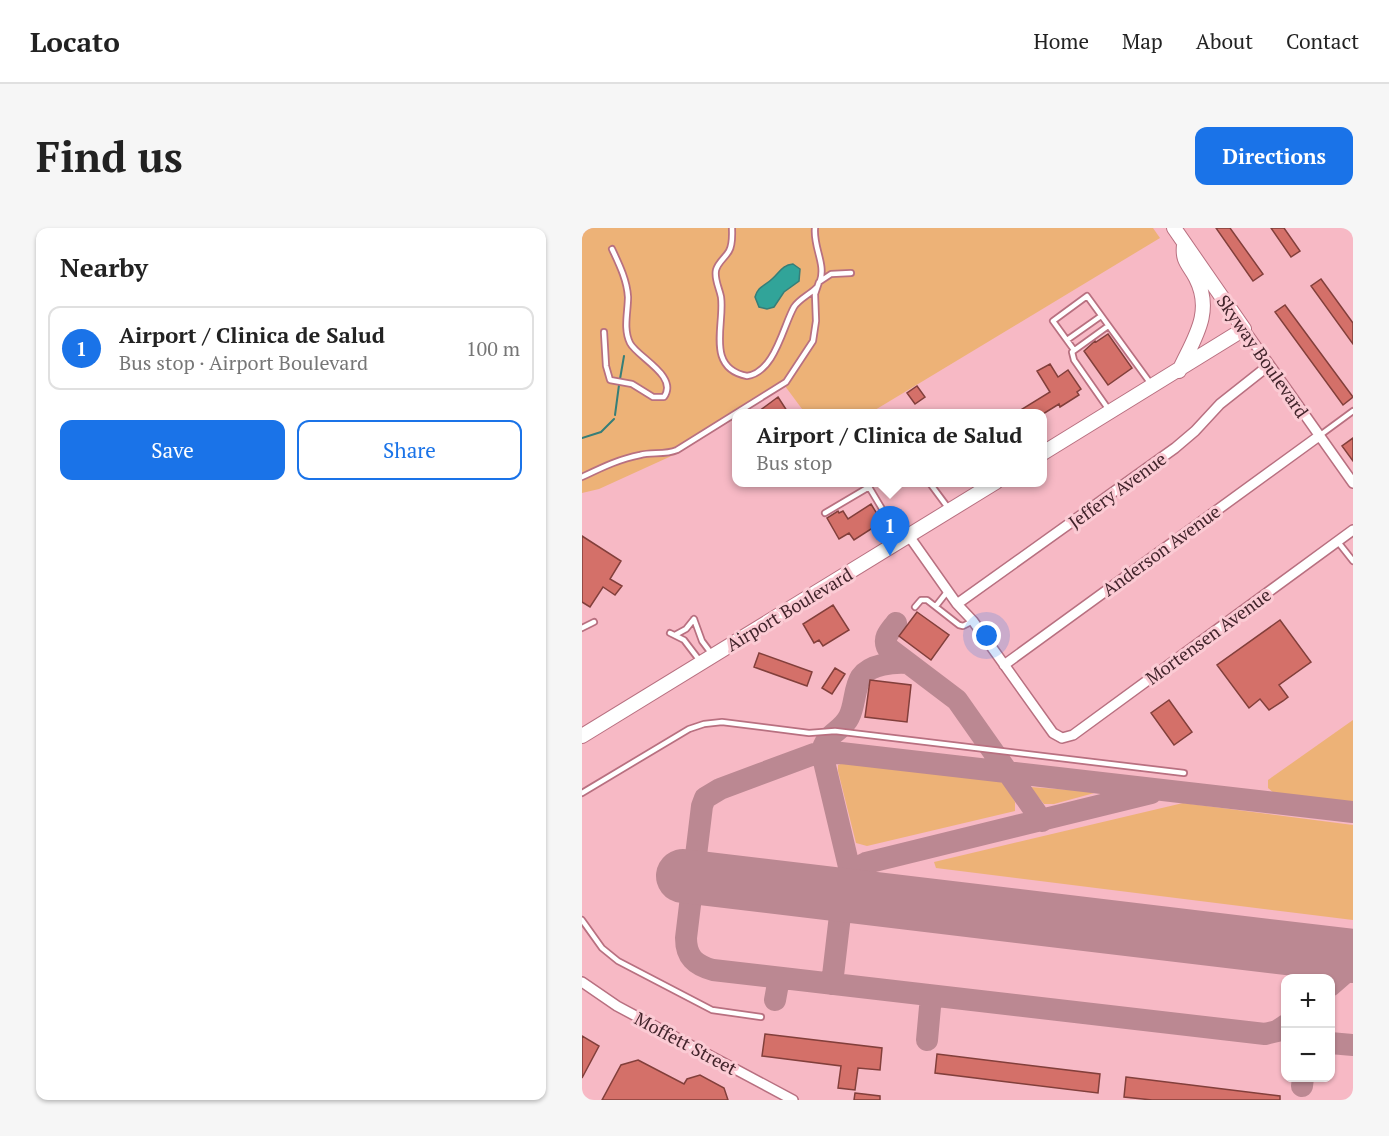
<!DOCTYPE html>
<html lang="en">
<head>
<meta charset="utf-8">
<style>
	:root { --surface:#fff; --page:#f6f6f6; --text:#222; --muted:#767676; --line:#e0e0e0; --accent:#1a73e8 }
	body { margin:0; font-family:"PT Serif",serif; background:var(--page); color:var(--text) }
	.controls { position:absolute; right:18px; bottom:18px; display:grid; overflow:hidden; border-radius:12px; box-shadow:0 2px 4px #0004 }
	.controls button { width:54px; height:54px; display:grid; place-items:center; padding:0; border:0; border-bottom:2px solid var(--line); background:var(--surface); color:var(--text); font:30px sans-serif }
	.you { position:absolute; left:405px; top:408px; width:21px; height:21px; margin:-15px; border:4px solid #fff; border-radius:50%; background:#1a73e8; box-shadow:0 0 0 9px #1a73e833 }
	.badge { display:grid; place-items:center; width:39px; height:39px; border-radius:50%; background:var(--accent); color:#fff; font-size:20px; font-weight:700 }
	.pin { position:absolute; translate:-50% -50px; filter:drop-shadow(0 2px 3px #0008) }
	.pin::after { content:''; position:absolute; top:32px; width:21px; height:18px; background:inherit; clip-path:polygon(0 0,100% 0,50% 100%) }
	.popup { position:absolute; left:150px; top:181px; width:315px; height:78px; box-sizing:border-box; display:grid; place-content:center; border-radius:12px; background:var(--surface); filter:drop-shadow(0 2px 4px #0005); font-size:20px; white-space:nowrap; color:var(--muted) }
	.popup b { font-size:22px; color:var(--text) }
	.popup::after { content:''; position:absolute; left:50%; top:100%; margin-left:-12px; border:12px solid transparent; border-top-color:var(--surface) }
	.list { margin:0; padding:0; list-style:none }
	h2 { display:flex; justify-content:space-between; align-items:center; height:78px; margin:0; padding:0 24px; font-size:26px }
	h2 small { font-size:20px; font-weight:400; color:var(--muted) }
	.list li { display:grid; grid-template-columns:39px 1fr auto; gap:18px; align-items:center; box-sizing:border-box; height:84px; margin:0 12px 12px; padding:0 12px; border:2px solid var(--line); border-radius:12px }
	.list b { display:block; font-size:22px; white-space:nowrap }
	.list p { margin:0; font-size:20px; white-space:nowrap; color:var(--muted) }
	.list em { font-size:20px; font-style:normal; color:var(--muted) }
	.actions { display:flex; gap:12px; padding:18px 24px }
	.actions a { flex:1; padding:14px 0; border:2px solid var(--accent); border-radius:12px; text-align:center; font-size:21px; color:var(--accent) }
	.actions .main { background:var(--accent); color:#fff }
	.map { position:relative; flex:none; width:771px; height:872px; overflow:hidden; border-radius:12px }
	header { display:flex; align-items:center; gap:36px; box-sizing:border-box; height:84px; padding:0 30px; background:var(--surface); border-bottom:2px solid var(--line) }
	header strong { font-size:28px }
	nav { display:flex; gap:33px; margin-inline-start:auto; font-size:21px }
	.intro { display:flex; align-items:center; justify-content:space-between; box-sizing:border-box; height:144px; padding:0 36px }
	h1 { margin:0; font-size:42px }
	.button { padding:15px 27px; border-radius:12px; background:var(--accent); color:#fff; font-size:21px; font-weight:700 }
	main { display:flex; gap:36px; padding:0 36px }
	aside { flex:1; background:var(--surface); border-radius:12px; box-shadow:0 2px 4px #0004 }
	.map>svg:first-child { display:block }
	.green { fill:#edb277 }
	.water { fill:#31a499; stroke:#367e78; stroke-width:1.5 }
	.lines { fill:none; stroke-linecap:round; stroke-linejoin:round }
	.stream { stroke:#367e78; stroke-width:2 }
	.taxiway { stroke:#bb8892; stroke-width:22 }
	.runway { stroke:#bb8892; stroke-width:54 }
	.building { fill:#d47069; stroke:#823f3b; stroke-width:1.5 }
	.service-casing { stroke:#b87080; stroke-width:8 }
	.minor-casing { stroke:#b87080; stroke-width:12 }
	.secondary-casing { stroke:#b87080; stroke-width:16 }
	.service { stroke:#fff; stroke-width:4.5 }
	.minor { stroke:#fff; stroke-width:9 }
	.secondary { stroke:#fff; stroke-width:14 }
	.labels { text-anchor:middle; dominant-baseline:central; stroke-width:6; stroke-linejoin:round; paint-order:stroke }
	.street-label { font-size:18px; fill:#42242b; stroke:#fbcbd4 }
</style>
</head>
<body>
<header>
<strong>Locato</strong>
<nav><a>Home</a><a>Map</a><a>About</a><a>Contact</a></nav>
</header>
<div class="intro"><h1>Find us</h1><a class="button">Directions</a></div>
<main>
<aside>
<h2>Nearby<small></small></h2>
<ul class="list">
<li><span class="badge">1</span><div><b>Airport / Clinica de Salud</b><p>Bus stop · Airport Boulevard</p></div><em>100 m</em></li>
</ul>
<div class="actions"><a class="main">Save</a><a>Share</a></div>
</aside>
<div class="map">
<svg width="771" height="872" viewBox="0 0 771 872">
	<rect width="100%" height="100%" fill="#f7b9c5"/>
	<path class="green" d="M0,0h571l7,10 -290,175h-65l-20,-27 -44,27 -4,1v2l-59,37 -79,36 -17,4z
		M771,492v83l-79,-10 -6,-5v-8z
		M264,534l158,20 11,20v9l-148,35 -11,-3 -18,-72v-6z
		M448,559l68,5 -44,12h-10z
		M601,575l170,22v95l-417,-52 -2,-6z"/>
	<path class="water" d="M211,36l7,5 -1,12 -15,11 -10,15 -7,2 -8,-2 -4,-10c3,-11 10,-11 17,-18 8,-7 10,-14 21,-15z"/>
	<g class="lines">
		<path class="stream" d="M38,151l4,-23
			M33,187l4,-30
			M0,210l19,-6 13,-13"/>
		<path class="taxiway" d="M314,395c-6,8 -13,14 -9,24l70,53 85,121
			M268,643l-28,-118c2,-19 20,-21 27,-36 6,-11 5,-29 12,-40 9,-13 33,-15 47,-14
			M250,756l12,-103 6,-10 16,-8 285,-70
			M748,758l23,-20
			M193,772l4,-22
			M704,797l-9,6 -12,3 -552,-64c-18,-5 -27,-13 -27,-32l16,-132 3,-8 15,-9 94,-35 27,-1 512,59
			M345,812l4,-44
			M748,815l23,2
			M720,858l1,-8"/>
		<path class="runway" d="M101,648l670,80"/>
	</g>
	<path class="building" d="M634,0h14l33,46 -10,7z
		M689,0h13l16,23 -9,6z
		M739,51l32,44v21l-42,-58z
		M703,77l68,92 -10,8 -68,-93z
		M526,106l24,34 -24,17 -24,-34 11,-10 1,1z
		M468,136l8,13 10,-7 13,19 -4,3 2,3 -19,12 -1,-3 -16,10h-29l36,-22 -13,-21z
		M335,158l8,11 -10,7 -8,-11z
		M196,169l11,17h-34z
		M771,210v23l-11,-15z
		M289,276l11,18 -28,18 -5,-7 -10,6 -12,-21 11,-7 1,2 4,-2 5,8z
		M0,308l39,25 -11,18 12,7 -7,9 -12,-8 -13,20 -8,-5z
		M251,377l16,25 -26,16 -4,-6 -5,3 -11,-19z
		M335,384l32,23 -18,25 -32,-24z
		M698,392l31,42 -32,23 9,12 -5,4 -14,9 -9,-11 -11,9 -32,-43z
		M177,425l53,19 -5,14 -53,-19z
		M253,440l10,6 -13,20 -10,-6z
		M288,452l41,5 -4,37 -42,-5z
		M587,472l23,32 -18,13 -23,-32z
		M183,806l117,14 -2,22 -22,-2 -3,22 -17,-2 3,-22 -79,-10z
		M0,808l17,10 -17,32z
		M355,826l163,20 -2,19 -163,-20z
		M56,832l46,24 3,-5 13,-4 24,13 4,12h-126l19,-35z
		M544,849l154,19v4h-128l-28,-3z
		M273,865l25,3v4h-26z"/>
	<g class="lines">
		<g class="service-casing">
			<path id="service" d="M150,0c0,7 1,16 -3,23 -4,7 -11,11 -13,19 -2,9 3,17 5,27 4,27 -16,71 26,79 28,-4 36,-50 47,-69 5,-8 15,-12 22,-19
				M233,0c-2,19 11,36 5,53
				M526,98l-36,26 2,8 35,50
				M22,104l2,34 4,14 22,4 21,13h11c15,-21 -27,-40 -34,-54 -7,-14 -2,-31 -2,-46 -1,-17 -9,-33 -16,-48
				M485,112l34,-24
				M492,122l-21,-29 34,-25 64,88
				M737,208l34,-25
				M0,249c19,-9 37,-18 58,-22 12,-3 25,0 37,-5l109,-68 27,-41 3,-20 -1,-27 4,-12 12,-8 20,-1
				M347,254l20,27
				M243,285l44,-26 31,52
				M756,314l15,19
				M354,378l11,-14
				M333,379l6,-7h6l32,25 4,1 10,-5
				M112,391l8,22 9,12
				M0,400l12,-6
				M88,405l14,7 16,21
				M93,407l11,-6 8,-10
				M0,565l107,-64 15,-5 18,-2 87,11 26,-2 349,42
				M0,692l20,28 16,13 94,49 49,7"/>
		</g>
		<g class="minor-casing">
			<path id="minor" d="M662,101l109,154
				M327,308l48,68 16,17 80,112 9,5 11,-3 280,-205
				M375,376l218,-156 20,-17 25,-27 48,-38
				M422,437l315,-229
				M0,754l35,24 176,94"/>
		</g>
		<g class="secondary-casing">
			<path id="secondary" d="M597,143c14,-31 35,-58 17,-93 -7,-14 -14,-16 -12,-33
				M461,225l201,-124 -70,-101
				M0,508l414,-254"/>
		</g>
		<use href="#service" class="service"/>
		<use href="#minor" class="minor"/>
		<use href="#secondary" class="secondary"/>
	</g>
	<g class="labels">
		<g class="street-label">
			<text transform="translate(681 128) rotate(55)">Skyway Boulevard</text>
			<text transform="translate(535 262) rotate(-36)">Jeffery Avenue</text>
			<text transform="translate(579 322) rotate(-36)">Anderson Avenue</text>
			<text transform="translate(207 381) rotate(-31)">Airport Boulevard</text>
			<text transform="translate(626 408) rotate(-36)">Mortensen Avenue</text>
			<text transform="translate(104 815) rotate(28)">Moffett Street</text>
		</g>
	</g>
</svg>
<div class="controls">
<button>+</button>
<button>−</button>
</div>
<div class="you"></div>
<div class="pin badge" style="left:308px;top:328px">1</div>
<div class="popup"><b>Airport / Clinica de Salud</b>Bus stop</div>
</div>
</main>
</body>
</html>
